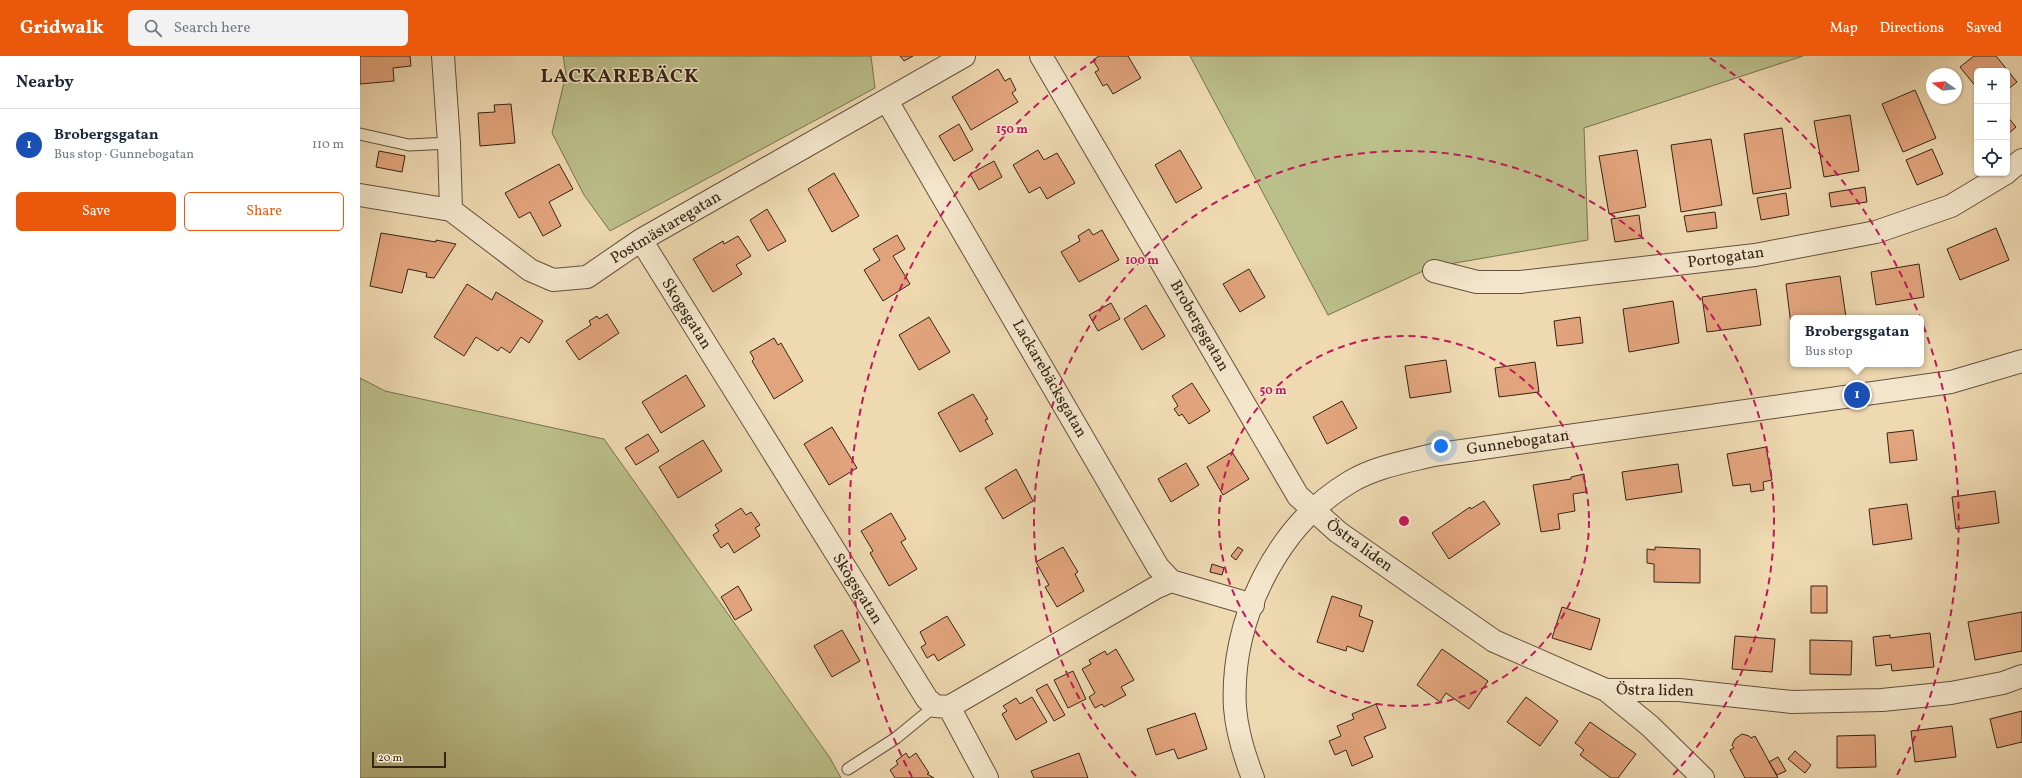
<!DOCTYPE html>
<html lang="en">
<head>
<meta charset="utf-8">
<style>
	:root { --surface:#fff; --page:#f2f2f3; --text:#1f2937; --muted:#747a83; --line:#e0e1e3; --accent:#ea580c }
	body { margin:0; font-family:Vollkorn,serif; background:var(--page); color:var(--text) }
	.controls { position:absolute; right:12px; top:12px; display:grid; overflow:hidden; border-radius:6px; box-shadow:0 1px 3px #0004 }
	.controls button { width:36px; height:36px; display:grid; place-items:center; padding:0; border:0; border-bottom:1px solid var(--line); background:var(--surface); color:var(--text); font:20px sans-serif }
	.compass { position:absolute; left:1566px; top:12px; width:36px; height:36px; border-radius:50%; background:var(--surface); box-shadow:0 1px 3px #0004; rotate:285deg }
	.scale { position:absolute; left:12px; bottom:10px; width:74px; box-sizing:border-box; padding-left:4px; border:2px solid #362415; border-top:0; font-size:11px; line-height:14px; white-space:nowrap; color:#362415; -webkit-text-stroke:3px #f4e6cc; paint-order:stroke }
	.you { position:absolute; left:1081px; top:390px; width:14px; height:14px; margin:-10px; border:3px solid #fff; border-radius:50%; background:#1a73e8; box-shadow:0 0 0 6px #1a73e833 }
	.badge { display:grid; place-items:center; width:26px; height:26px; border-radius:50%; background:var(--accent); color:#fff; font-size:13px; font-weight:700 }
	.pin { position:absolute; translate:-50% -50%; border:2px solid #fff; box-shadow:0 1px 4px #0006 }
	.popup { position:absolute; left:1430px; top:259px; width:134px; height:52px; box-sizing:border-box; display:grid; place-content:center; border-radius:6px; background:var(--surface); filter:drop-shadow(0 1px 3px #0005); font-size:13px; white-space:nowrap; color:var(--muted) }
	.popup b { font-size:15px; color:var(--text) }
	.popup::after { content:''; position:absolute; left:50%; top:100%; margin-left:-8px; border:8px solid transparent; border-top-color:var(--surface) }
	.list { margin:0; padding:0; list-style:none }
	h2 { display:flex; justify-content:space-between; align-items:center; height:52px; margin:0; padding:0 16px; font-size:17px }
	h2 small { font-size:13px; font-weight:400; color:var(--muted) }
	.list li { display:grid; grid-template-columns:26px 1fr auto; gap:12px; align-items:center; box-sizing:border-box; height:72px; padding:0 16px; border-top:1px solid var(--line) }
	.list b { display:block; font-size:15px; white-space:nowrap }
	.list p { margin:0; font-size:13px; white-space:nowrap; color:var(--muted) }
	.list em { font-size:13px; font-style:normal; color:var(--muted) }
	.actions { display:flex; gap:8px; padding:12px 16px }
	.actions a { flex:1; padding:9px 0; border:1px solid var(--accent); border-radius:6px; text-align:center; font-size:14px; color:var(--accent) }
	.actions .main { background:var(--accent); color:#fff }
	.icon { flex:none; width:22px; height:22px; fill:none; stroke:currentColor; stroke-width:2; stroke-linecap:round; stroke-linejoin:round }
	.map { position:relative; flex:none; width:1662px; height:722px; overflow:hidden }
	header { display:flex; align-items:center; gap:24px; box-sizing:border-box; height:56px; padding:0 20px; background:var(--accent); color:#fff }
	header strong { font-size:19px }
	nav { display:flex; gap:22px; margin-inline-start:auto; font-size:14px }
	.search { width:280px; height:36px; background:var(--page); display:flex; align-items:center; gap:10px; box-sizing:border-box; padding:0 14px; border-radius:6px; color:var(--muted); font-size:15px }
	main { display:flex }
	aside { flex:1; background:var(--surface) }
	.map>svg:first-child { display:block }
	.green { fill:#bbbf8a; stroke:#787250 }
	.building { fill:#e2a47d; stroke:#362415 }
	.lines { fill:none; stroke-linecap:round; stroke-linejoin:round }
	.service-casing { stroke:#64513c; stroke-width:13 }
	.minor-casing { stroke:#64513c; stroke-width:24 }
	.tertiary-casing { stroke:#64513c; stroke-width:24 }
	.service { stroke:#f4e6cc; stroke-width:11 }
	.minor { stroke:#f4e6cc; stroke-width:22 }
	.tertiary { stroke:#f4e6cc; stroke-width:22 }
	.ring { fill:none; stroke:#c2185b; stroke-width:2; stroke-dasharray:7 5 }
	.labels { text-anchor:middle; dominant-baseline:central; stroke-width:3; stroke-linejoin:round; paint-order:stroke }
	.street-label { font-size:16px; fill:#362415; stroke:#f4e6cc }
	.district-label { font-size:20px; font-weight:bold; letter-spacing:1px; fill:#362415; stroke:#f4e6cc }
	.centre { fill:#c2185b; stroke:#f4e6cc; stroke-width:2 }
	.ring-label { font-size:12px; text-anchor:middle; font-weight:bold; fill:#c2185b; stroke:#f4e6cc; stroke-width:3; stroke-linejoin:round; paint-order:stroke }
</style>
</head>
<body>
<header>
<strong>Gridwalk</strong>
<div class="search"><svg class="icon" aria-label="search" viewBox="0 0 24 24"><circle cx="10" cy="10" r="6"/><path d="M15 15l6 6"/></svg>Search here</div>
<nav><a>Map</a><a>Directions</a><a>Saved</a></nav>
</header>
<main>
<aside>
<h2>Nearby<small></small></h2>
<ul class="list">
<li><span class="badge" style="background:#1a4fb4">1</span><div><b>Brobergsgatan</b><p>Bus stop · Gunnebogatan</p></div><em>110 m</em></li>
</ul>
<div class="actions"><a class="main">Save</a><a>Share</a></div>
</aside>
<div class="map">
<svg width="1662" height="722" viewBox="0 0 1662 722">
	<rect width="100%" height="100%" fill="#eed9b1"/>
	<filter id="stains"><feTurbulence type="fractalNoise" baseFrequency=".005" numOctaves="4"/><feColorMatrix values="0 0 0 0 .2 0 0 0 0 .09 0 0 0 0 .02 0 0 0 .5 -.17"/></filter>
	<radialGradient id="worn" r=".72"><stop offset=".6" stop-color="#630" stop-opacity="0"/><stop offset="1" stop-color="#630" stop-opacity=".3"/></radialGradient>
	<path class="green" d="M203,0h308l4,32 -265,143 -26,-36 -32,-62 14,-59z
		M830,0h613l-219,72 4,112 -156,27 -104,48z
		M0,322l25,13 219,48 226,319 11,20h-481z"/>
	<path class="building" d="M0,0h50l1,10 -18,2 1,13 -34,3z
		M540,0h13l-9,5z
		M739,0h29l13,22 -28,16 -6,-10 -4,2 -8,-14 4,-2 -6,-10z
		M1614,0h22l21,26 -10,8v-19h-30v17l-17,-21z
		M638,13l7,12 5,-3 6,12 -4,3 6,9 -47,28 -19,-33z
		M1555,34l21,48 -33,14 -21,-48z
		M151,48l4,39 -35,3 -2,-33 17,-1 -1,-7z
		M1490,59l9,56 -35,6 -10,-56z
		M1647,60l9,11 -9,8z
		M599,68l14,26 -19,11 -15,-25z
		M1422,72l9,60 -38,6 -9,-60z
		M1351,83l11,66 -41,7 -10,-67z
		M1572,93l11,25 -26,11 -11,-25z
		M678,94l6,10 13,-7 18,30 -28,16 -7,-12 -11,6 -16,-28z
		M820,94l22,38 -26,15 -21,-38z
		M1277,94l9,57 -37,7 -10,-58z
		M19,95l26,5 -3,16 -26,-5z
		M634,105l8,16 -23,13 -9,-16z
		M199,108l14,25 -24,13 12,24 -18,10 -13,-24 -11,6 -14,-25z
		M474,117l25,43 -27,16 -24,-43z
		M1505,131l2,15 -36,5 -2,-14z
		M1426,137l3,22 -28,5 -4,-22z
		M407,153l19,32 -18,10 -18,-31z
		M1355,156l2,16 -30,4 -3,-16z
		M1279,159l3,23 -27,4 -4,-23z
		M1636,172l13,32 -49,20 -13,-31z
		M729,173l4,6 9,-5 17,30 -40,22 -18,-30 19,-11 -2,-5z
		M21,177l55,9v-2l20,4 -22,34 -8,-1 1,-4 -19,-4 -6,24 -32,-7z
		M537,179l8,14 -12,7 17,28 -27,17 -19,-31 16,-10 -7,-11z
		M378,180l13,20 -15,9 6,9 -29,18 -20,-33 30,-18 1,3z
		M1559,208l5,33 -48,8 -5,-33z
		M889,213l16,28 -25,15 -17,-28z
		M1480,220l6,41 -53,1v7h-2l-5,-41z
		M107,228l25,16 4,-8 47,29 -14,22 -8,-6 -11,16 -9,-6 -3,4 -22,-14 -12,19 -30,-19z
		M1396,233l5,36 -54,7 -5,-35z
		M1313,245l6,42 -50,9 -6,-43z
		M751,247l9,16 -22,12 -9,-16z
		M786,249l19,31 -23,14 -18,-31z
		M247,258l12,19 -40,27 -13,-19 25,-16 -2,-4 8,-5 2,3z
		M569,261l21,35 -31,18 -20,-35z
		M1220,261l3,26 -26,3 -3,-25z
		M414,282l4,7 3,-2 22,38 -29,18 -22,-38 2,-2 -4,-7z
		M1086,304l5,32 -41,6 -5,-32z
		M1175,306l4,30 -40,5 -4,-29z
		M326,319l19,31 -44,27 -19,-31z
		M832,327l18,28 -21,13 -7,-10 -3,2 -5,-7 4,-3 -6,-10z
		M613,338l15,25 -3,1 8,14 -33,18 -22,-39z
		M982,345l15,27 -30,16 -14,-27z
		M472,371l25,41 -28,17 -25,-41z
		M1553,374l4,30 -27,3 -3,-30z
		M288,378l11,17 -23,14 -11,-17z
		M343,384l19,31 -44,27 -19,-31z
		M1406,391l6,33 -9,2 1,8 -13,2 -1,-8 -17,2 -6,-32z
		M872,396l17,27 -26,16 -16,-28z
		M826,407l13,22 -28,17 -13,-23z
		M1318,408l4,28 -56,8 -4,-28z
		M656,413l17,32 -30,18 -18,-31z
		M1224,418l2,18 -13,2 2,17 -17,3 2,15 -19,3 -8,-47 38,-6v-2z
		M1635,435l4,32 -43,6 -4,-32z
		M1124,445l16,23 -51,35 -17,-26 38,-26 1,2z
		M1547,448l5,35 -39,6 -4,-36z
		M381,452l5,7 5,-3 9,13 -5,3 5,8 -26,17 -6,-10 -7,5 -8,-13 6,-4 -4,-6z
		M531,457l15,26 -5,3 16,27 -28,17 -19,-33 3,-2 -12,-20z
		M703,491l15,25 -3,2 9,17 -27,16 -12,-20 4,-2 -13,-23z
		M878,491l5,3 -7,10 -5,-4z
		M1295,491l45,2v34l-46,-1v-18l-7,-1v-14l8,1z
		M852,508l12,4 -2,7 -12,-3z
		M378,530l14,24 -17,10 -14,-23z
		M1451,530h16v27h-16z
		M972,540l30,10 -3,10 14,5 -10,31 -16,-6 -1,5 -29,-9z
		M1202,551l38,12 -9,31 -39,-12z
		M1662,556v39l-47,9 -7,-38z
		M587,560l18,29 -27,16 -4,-7 -7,4 -6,-11 5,-3 -6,-12z
		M482,574l18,31 -28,16 -18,-31z
		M1570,577l4,34 -42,4 -1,-7 -15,2 -3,-29 17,-2v3z
		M1375,580l40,3 -3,33 -40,-3z
		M1450,584l42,1 -1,34 -41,-1z
		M756,593l18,31 -13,7 5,8 -22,12 -2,-3 -7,4 -6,-11 6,-4 -13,-24 9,-5 -2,-4 16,-9 2,4z
		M1082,593l46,32 -19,28 -23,-16 -6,9 -23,-17z
		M713,615l13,28 -18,9 -14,-28z
		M687,628l18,31 -11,6 -18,-31z
		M672,641l15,25 -31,18 -14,-26 5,-3 -4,-5 13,-8 4,6z
		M1166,641l32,24 -18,25 -33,-24z
		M1016,648l10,24 -22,9 9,20 -21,9 -6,-16 -11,5 -6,-14 12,-5 -4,-10 17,-7 -2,-5z
		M1662,655v31l-25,6 -7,-29z
		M835,657l12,36 -29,10 -4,-10 -18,6 -9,-26z
		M1230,666l46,32 -18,24h-7l-31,-23 4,-5 -9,-7z
		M1592,670l4,31 -41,5 -4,-31z
		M1382,678l7,2 2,2 4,-2 23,42h-33l-15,-28 4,-2 -2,-3 3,-6z
		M1515,679l1,32 -39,1v-32z
		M1435,695l16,14 -6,8 -17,-14z
		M546,697l3,5 7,-5 13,20 -2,1 7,4h-39l-5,-8 8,-6 -2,-3z
		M719,697l9,25h-54l-3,-7z
		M1418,701l8,14 -9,4 -8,-13z"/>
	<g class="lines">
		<g class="service-casing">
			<path id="service" d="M0,78l49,11 40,-2
				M488,713l48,-31 39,-32"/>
		</g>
		<g class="minor-casing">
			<path id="minor" d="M83,0l6,87 2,67
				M681,0l257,440 40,36 156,109 112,49h73l113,12 90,-2 69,-7 52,-10 19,-7
				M527,45l271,466 13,14 82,24
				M1647,116l15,-12
				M0,139l91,15 79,60 23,10 34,-3 54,-37 323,-184
				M281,184l286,459 8,7 14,1 206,-119 16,-7
				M1074,215l43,11h43l235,-27 121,-23 75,-26 55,-33
				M1246,634l44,36 53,52
				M589,651l38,71"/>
		</g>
		<g class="tertiary-casing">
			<path id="tertiary" d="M893,722c-9,-23 -16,-46 -18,-70 -5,-86 40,-181 115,-226 25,-15 55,-20 83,-27l518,-73 71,-21"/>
		</g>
		<use href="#service" class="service"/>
		<use href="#minor" class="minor"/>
		<use href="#tertiary" class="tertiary"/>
	</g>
	<g class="ring">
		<circle cx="1044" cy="465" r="185"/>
		<path d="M776 720A370 370 0 1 1 1312 720"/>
		<path d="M552 721A555 555 0 0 1 738 2M1350 2A555 555 0 0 1 1536 721"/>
	</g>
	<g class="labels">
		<g class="street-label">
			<text transform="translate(306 172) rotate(-31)">Postmästaregatan</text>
			<text transform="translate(1366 202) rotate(-8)">Portogatan</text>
			<text transform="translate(326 258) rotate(58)">Skogsgatan</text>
			<text transform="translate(839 270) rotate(60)">Brobergsgatan</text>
			<text transform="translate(689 323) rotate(60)">Lackarebäcksgatan</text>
			<text transform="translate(1158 387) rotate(-8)">Gunnebogatan</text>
			<text transform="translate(999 490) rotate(36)">Östra liden</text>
			<text transform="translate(497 533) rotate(58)">Skogsgatan</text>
			<text transform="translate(1295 635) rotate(1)">Östra liden</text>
		</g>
		<g class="district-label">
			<text x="260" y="21">LACKAREBÄCK</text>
		</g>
	</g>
	<circle cx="1044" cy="465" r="6" class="centre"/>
	<g class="ring-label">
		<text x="652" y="77">150 m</text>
		<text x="782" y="208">100 m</text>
		<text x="913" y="338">50 m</text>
	</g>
	<rect width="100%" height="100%" filter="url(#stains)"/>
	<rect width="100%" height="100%" fill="url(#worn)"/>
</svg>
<div class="controls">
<button>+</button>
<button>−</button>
<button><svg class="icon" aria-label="locate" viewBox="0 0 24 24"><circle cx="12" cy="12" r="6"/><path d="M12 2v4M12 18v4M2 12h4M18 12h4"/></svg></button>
</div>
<svg class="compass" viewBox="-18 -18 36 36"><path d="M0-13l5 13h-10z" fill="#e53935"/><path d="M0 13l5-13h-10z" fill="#747a83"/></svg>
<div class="scale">20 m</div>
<div class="you"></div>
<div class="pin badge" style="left:1497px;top:339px;background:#1a4fb4">1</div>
<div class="popup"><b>Brobergsgatan</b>Bus stop</div>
</div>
</main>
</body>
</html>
